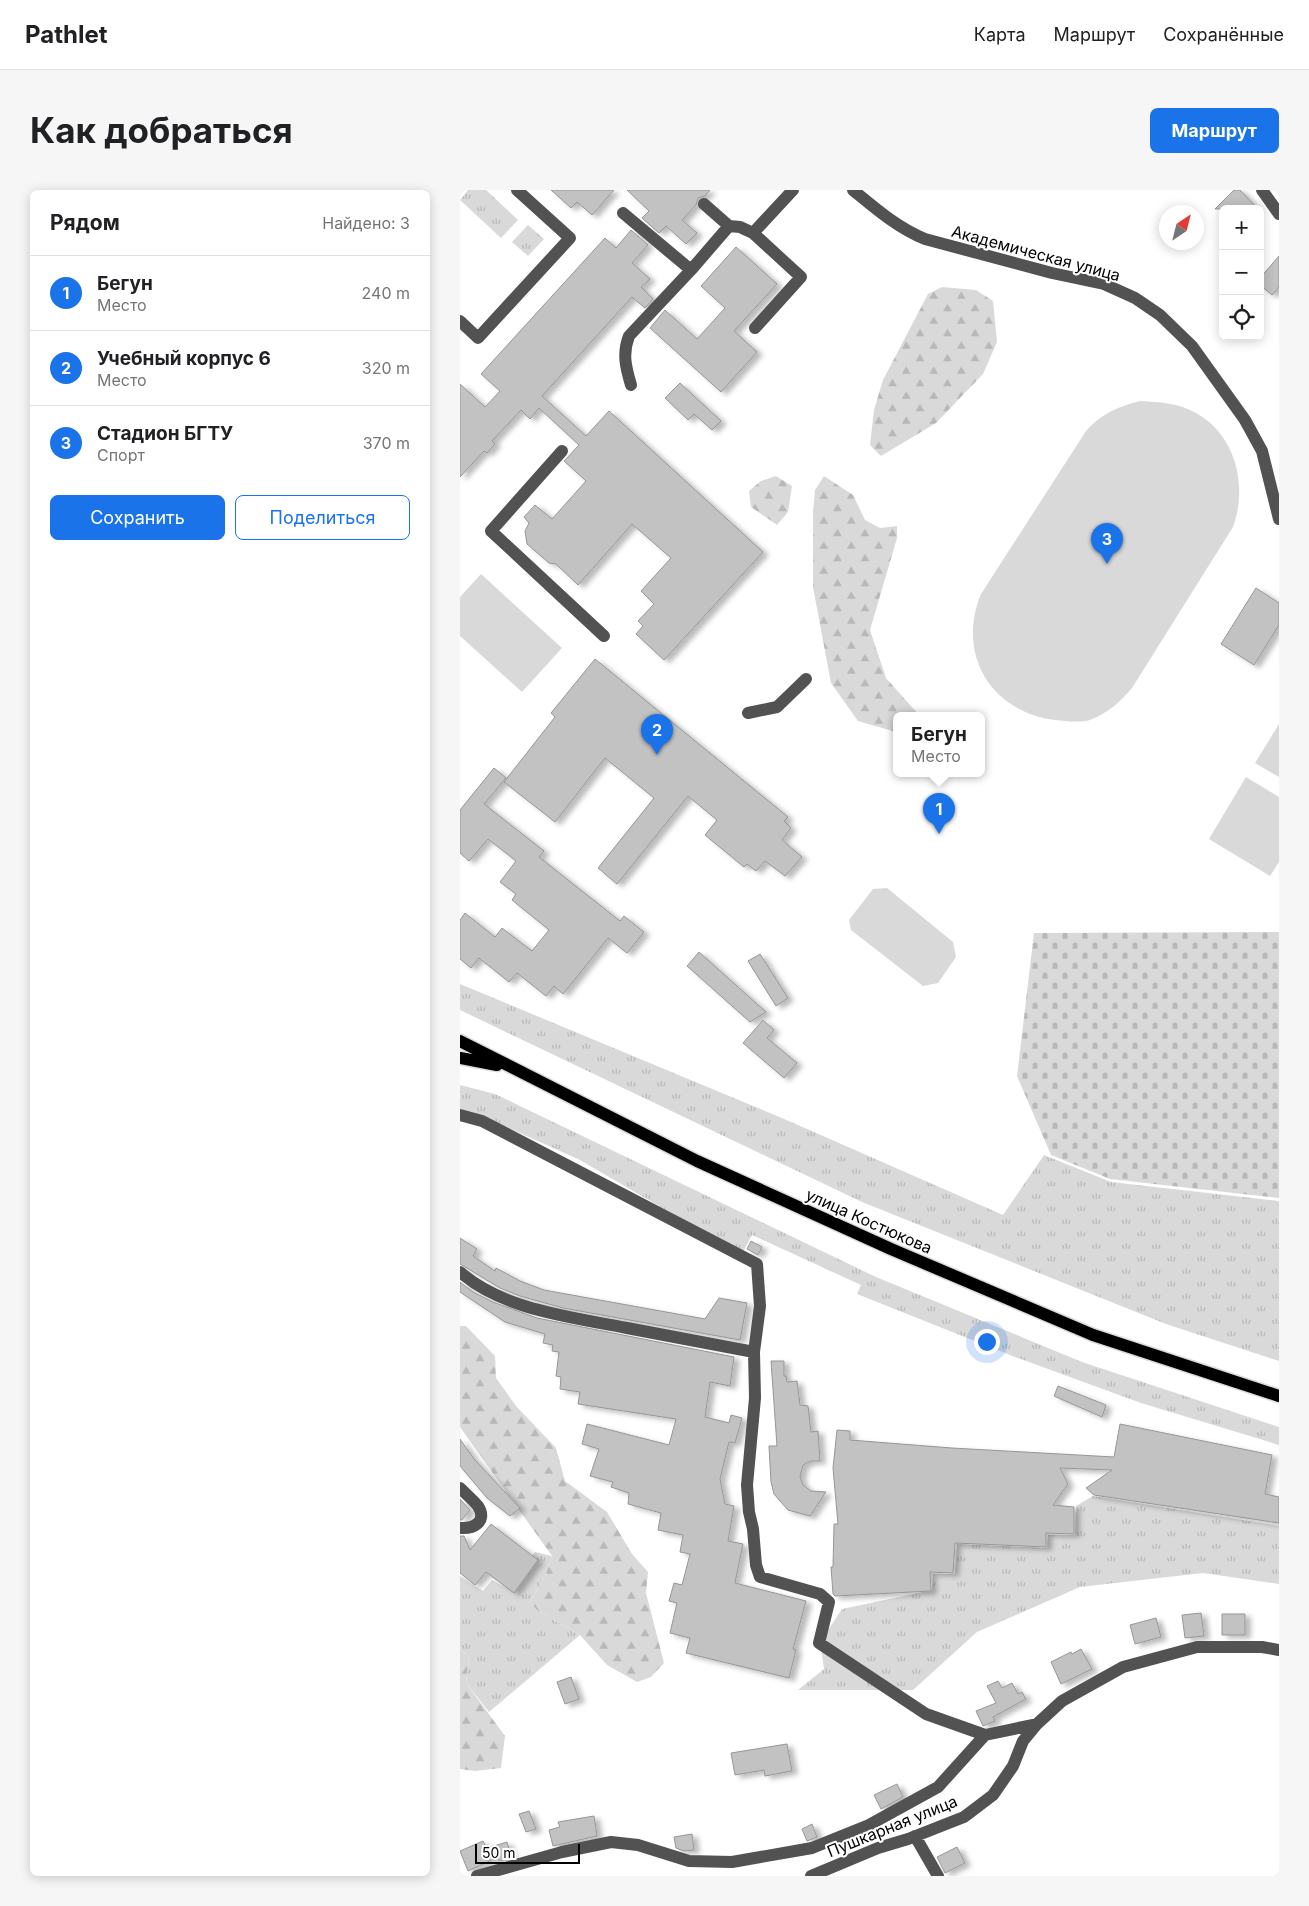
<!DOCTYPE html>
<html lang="ru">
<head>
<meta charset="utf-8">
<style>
	:root { --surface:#fff; --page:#f6f6f6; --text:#202124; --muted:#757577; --line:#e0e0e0; --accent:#1a73e8 }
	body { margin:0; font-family:Inter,sans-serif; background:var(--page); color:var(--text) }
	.controls { position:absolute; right:15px; top:15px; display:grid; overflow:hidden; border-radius:8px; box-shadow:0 2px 12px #0003 }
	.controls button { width:45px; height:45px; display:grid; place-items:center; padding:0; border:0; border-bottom:1px solid var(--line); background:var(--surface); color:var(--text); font:25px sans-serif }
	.compass { position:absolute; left:699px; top:15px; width:45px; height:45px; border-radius:50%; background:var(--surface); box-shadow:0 2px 12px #0003; rotate:35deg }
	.scale { position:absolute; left:15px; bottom:12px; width:105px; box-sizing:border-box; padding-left:5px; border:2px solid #000; border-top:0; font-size:14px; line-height:18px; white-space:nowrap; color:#000; -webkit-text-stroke:4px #fff; paint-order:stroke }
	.you { position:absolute; left:526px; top:1151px; width:18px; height:18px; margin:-12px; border:4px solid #fff; border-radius:50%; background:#1a73e8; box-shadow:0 0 0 8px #1a73e833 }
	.badge { display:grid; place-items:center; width:32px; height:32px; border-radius:50%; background:var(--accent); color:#fff; font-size:16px; font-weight:700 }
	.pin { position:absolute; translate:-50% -41px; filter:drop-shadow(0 1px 2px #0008) }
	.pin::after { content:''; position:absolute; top:26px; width:18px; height:15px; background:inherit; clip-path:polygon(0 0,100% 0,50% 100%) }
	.popup { position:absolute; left:433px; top:522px; width:92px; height:65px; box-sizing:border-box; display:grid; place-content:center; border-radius:8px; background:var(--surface); filter:drop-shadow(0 1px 4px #0005); font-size:16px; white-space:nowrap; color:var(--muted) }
	.popup b { font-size:19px; color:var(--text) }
	.popup::after { content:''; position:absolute; left:50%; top:100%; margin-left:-10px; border:10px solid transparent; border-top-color:var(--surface) }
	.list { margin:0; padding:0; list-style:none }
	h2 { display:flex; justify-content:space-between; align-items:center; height:65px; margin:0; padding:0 20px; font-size:21px }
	h2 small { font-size:16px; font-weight:400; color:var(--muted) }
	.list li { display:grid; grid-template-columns:32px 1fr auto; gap:15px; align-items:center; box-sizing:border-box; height:75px; padding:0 20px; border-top:1px solid var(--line) }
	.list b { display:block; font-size:19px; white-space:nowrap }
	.list p { margin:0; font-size:16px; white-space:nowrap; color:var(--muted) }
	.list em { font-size:16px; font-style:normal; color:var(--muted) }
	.actions { display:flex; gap:10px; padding:15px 20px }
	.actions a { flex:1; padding:11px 0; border:1px solid var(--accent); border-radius:8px; text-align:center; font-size:18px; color:var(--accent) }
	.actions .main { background:var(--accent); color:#fff }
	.icon { flex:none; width:28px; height:28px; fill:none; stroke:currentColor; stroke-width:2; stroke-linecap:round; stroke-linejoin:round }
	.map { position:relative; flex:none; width:819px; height:1686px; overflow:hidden; border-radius:8px }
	header { display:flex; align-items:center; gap:30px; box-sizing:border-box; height:70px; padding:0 25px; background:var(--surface); border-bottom:1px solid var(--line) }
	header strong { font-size:24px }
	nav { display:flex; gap:28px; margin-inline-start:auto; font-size:18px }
	.intro { display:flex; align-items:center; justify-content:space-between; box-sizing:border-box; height:120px; padding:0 30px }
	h1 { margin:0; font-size:35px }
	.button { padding:12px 22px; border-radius:8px; background:var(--accent); color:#fff; font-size:18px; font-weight:700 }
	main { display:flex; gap:30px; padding:0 30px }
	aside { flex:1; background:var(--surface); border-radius:8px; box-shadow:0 2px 12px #0003 }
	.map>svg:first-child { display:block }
	.grass { fill:url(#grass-tufts) }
	.forest { fill:url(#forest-firs) }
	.cemetery { fill:url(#cemetery-stones) }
	.garden { fill:#d9d9d9 }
	.building { fill:#c2c2c2; stroke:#969696; filter:url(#shadow) }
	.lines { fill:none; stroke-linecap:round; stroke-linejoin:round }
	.major-casing { stroke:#dbdbdb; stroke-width:15 }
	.minor { stroke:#525252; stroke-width:12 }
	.major { stroke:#000; stroke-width:12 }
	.labels { text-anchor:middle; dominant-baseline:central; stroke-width:4; stroke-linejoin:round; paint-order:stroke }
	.street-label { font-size:16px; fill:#000; stroke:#fff }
</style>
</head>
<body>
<header>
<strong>Pathlet</strong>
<nav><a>Карта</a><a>Маршрут</a><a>Сохранённые</a></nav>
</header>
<div class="intro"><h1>Как добраться</h1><a class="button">Маршрут</a></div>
<main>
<aside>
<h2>Рядом<small>Найдено: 3</small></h2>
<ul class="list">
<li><span class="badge">1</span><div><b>Бегун</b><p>Место</p></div><em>240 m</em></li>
<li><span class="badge">2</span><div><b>Учебный корпус 6</b><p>Место</p></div><em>320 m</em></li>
<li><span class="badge">3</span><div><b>Стадион БГТУ</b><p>Спорт</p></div><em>370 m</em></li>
</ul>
<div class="actions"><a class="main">Сохранить</a><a>Поделиться</a></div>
</aside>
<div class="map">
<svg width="819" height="1686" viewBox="0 0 819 1686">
	<defs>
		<pattern id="grass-tufts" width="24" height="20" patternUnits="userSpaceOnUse" patternTransform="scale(1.25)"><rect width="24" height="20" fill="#d9d9d9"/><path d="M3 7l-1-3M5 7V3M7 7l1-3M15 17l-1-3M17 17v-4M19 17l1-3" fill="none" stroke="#b8b8b8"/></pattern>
		<pattern id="forest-firs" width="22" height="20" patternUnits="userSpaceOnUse" patternTransform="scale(1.25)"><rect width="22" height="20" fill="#d9d9d9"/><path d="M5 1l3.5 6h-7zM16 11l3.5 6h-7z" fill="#b8b8b8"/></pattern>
		<pattern id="cemetery-stones" width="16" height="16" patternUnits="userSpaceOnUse" patternTransform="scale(1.25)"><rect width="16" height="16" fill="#d9d9d9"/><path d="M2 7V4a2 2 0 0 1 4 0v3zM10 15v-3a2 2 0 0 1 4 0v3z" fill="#b8b8b8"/></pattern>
		<filter id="shadow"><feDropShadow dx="5.5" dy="3" stdDeviation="2.5" flood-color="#0004"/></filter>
	</defs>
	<rect width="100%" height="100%" fill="#fff"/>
	<path class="grass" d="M8,0h18l32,30 -17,18 -41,-38z
		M68,35l16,14 -16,17 -16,-14z
		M0,794l322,134 221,97 41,-60 67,27 168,19v160l-113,-37 -304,-122 -402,-192z
		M0,895l35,9 381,183 206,85 197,65v18l-138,-42 -131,-48 -153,-61 4,-9 -109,-50 -10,19 -164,-95 -94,-42 -24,-7z
		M633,1306l186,30v58l-76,-11 -123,14 -103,45 -64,58h-115l26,-21 -4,-27 22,-33 90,-19 1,-16h22l2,-30 90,4 1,-13h27l1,-29z
		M75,1362l17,4 -6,18 -16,28 7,8 43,25 -91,77 -23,-29 3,-26 -9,-8v-73l23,15 9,-11 15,8z"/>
	<path class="forest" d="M482,97l34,3 17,11 4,41 -14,32 -47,49 -55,33 -11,-11 4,-35 9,-30 45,-86z
		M316,286l16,10 -4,26 -11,13 -26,-18 -2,-16 12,-10z
		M364,286l29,19 12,25 15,8 17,-2v12l-27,92 16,48 33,37h-23v17l-38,-11 -27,-38 -18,-96v-73l2,-24z
		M0,1136h6l29,30 1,22 20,28 40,42 9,33 42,31 25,42 16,18 -2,21 18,70 -13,14 -14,5 -30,-17 -27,-30 -43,-25 -7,-8 16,-28 6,-18 -92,-129z
		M0,1459l9,8 -3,26 39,53 -4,32 -26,3 -15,-2z"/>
	<path class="cemetery" d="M819,742v266l-169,-19 -59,-24 -34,-79 17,-143z"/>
	<path class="garden" d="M680,211c19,1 39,2 56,12 40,22 52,73 37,114l-101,161c-12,14 -24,25 -42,32 -10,3 -25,1 -35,0 -64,-8 -99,-66 -74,-126l105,-163c17,-18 31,-24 54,-30z
		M21,384l81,74 -40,44 -62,-56v-39z
		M819,534v53l-24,-14z
		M786,587l33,20v65l-9,14 -61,-37z
		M427,698l66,54 3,15 -18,26 -15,3 -72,-56 -2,-10 24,-31z"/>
	<path class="building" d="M91,0h63l-22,25 -15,-13 -6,6z
		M167,0h83l-5,6 -7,2 -2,7 -14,15 15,13 -11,11 -20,-18 -7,7 -17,-15 7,-7z
		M774,0h6l18,19h-43z
		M171,40l17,15 -16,18 18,16 -9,8 12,12 -8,9 -13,-11 -90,99 44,40 23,-25 154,141 -99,108 -28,-26 7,-8 -5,-5 16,-17 -13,-13 30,-33 -39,-34 -54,61 -22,-21 -7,-1 -22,-19 -2,-13 4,-8 -5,-6 11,-12 17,14 34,-38 -22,-20 15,-16 -40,-37 -9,11 -9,-9 -29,31 3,3 -8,9 -3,-2 -24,26v-93l25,23 15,-16 -19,-17 124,-136 11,10z
		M276,57l41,37 -43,47 23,21 -36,40 -71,-64 15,-18 32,29 28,-31 -24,-22z
		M819,66v31l-7,8 -12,-10v-7z
		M220,193l41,38 -9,9 -18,-16 -6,6 -23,-22z
		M796,398l23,15v22l-25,40 -33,-21z
		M135,469l193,158 -4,4 7,7 -9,12 20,17 -17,19 -20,-15 -9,10 -9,-7 -3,3 -39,-32 12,-15 -29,-24 -71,88 -19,-16 56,-70 -49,-40 -50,64 -51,-40 51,-65 -4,-4z
		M34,578l12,10 -22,26 60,47 -5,6 81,64 4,-5 20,16 -17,21 -19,-15 -45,56 -9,-8 -8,10 -29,-23 -8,9 -30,-24 -8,10 -11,-9v-39l5,-7 30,24 7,-9 30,23 17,-21 -37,-30 4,-6 -16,-12 16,-21 -28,-22 -19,22 -9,-8v-43z
		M239,762l67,60 -16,10 -63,-56z
		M300,764l28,44 -12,8 -28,-45z
		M303,830l11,10 -7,8 30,25 -13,15 -41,-35z
		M0,1048l17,11 -4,7 22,15 1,-3 24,13 24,9 161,29 14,-21 28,5 -7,37 -177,-32 -43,-12 -20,-8 -40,-24z
		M291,1051l11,6 -4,8 -11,-6z
		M0,1092l13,10 20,10 44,16 197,39 -4,29 -20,-4 -5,35 24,6 2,-8 11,3 -7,25 -6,-1 -9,37 5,25 9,2 -6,35 15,3 -8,39 71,18 -13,48 3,1 -7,28 -103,-25 4,-15 -20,-5 7,-30 -8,-2 5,-18 8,2 8,-31 -10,-2 3,-17 -25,-5 3,-17 -33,-9 1,-11 -18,-6 2,-5 -23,-6 9,-27 -17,-5 5,-20 82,21 7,-26 -98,-15 2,-12 -20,-3 1,-12 -5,-1 3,-24 -7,-1 1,-6 -10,-2 2,-9 -40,-12 -45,-30z
		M311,1171h13v15h2l1,6 10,-1 3,24 8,1 3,26 7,-1 2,30h-9l-8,4 -3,12 3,8 8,6 15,1 -16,24 -22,-6 -14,-16 -3,-12 -2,-36h8z
		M598,1196l48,19 -4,12 -48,-21z
		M660,1234l152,31 -7,39 14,3v26l-185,-28 -8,-7 26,-18 -52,-2 8,16 -15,21 21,2v27l-28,-1v14l-91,-4 -2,30 -23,-1 1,19 -96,5 -2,-2 -2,-27h2l1,-43h4l-5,-56 4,-38 13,1v9l102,8 162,9z
		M0,1249l14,20 46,49 -10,8 -23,-18 -27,-32z
		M0,1309l10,11 -8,10h-2z
		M31,1334l47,36 -24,33 -28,-21 -11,13 -15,-12v-37h4l6,14z
		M741,1423l3,23 -19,2 -3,-23z
		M762,1424h23v21h-23z
		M696,1428l5,19 -26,7 -5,-19z
		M621,1459l11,20 -31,15 -10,-22 20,-10 1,2z
		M111,1487l8,22 -14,5 -8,-22z
		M538,1491l4,7 10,-5 6,11 4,-2 4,7 -33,18 2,4 -12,5 -7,-15 20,-8 -9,-17z
		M327,1554l5,27 -27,5 -1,-6 -29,5 -4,-22z
		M437,1594l6,13 -22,12 -7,-14z
		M69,1621l7,18 -10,3 -7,-18z
		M134,1626l3,20 -44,10 -4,-16 11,-3 -2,-5z
		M352,1634l5,13 -10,4 -5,-12z
		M232,1644l2,16 -10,1 -8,-3 -2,-11z
		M23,1651l4,7 20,-6 5,16 -13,3 -1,-4 -30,14 -8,-20z
		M497,1657l8,16 -20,10 -8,-16z"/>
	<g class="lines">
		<g class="major-casing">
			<path id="major" d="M0,851l237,120 194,88 202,86 186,61
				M0,868l37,7"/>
		</g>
		<path class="minor" d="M393,0c23,19 45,38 72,49l127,34 52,11 31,14 25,17 32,31 53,74 17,31 17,68
			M802,0l17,24
			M244,14l25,22
			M163,23l68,57
			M293,43l48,44 -46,51
			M0,131l18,17 92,-100 -53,-48
			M171,195c-5,-17 -9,-31 -2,-49l62,-66 38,-44 11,1 13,6 40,-43
			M102,261l-71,80 113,105
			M288,523l29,-6 29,-28
			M0,925l22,6 275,143 3,42 -6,46 1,46 -8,87 2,27 4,17 3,36 4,12 60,17 9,8 -10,41 107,71 59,21
			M0,1082c43,38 112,45 167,56 43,8 85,16 127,24
			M0,1298c6,6 13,12 18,18 10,16 -5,23 -18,22
			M455,1646l23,40
			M17,1686l85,-24 49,-10 27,3 51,16 43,1 80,-14 57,-23 69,-38 47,-52 52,-11
			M351,1686l67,-28 30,-9 56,-22 29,-22 20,-29 10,-25 14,-17 25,-23 61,-34 74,-20h65l17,3"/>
		<use href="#major" class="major"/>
	</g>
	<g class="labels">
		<g class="street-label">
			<text transform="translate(576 63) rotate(15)">Академическая улица</text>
			<text transform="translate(409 1031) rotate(24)">улица Костюкова</text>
			<text transform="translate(432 1636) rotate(-22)">Пушкарная улица</text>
		</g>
	</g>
</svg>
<div class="controls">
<button>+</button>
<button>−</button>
<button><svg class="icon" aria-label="locate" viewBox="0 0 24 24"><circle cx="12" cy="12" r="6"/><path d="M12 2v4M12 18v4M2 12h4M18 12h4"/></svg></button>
</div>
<svg class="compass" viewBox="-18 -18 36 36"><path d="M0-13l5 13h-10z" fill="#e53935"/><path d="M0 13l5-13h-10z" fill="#757577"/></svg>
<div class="scale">50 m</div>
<div class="you"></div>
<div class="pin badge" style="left:479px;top:644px">1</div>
<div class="popup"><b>Бегун</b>Место</div>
<div class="pin badge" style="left:197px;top:565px">2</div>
<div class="pin badge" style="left:647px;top:374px">3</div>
</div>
</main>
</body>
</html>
